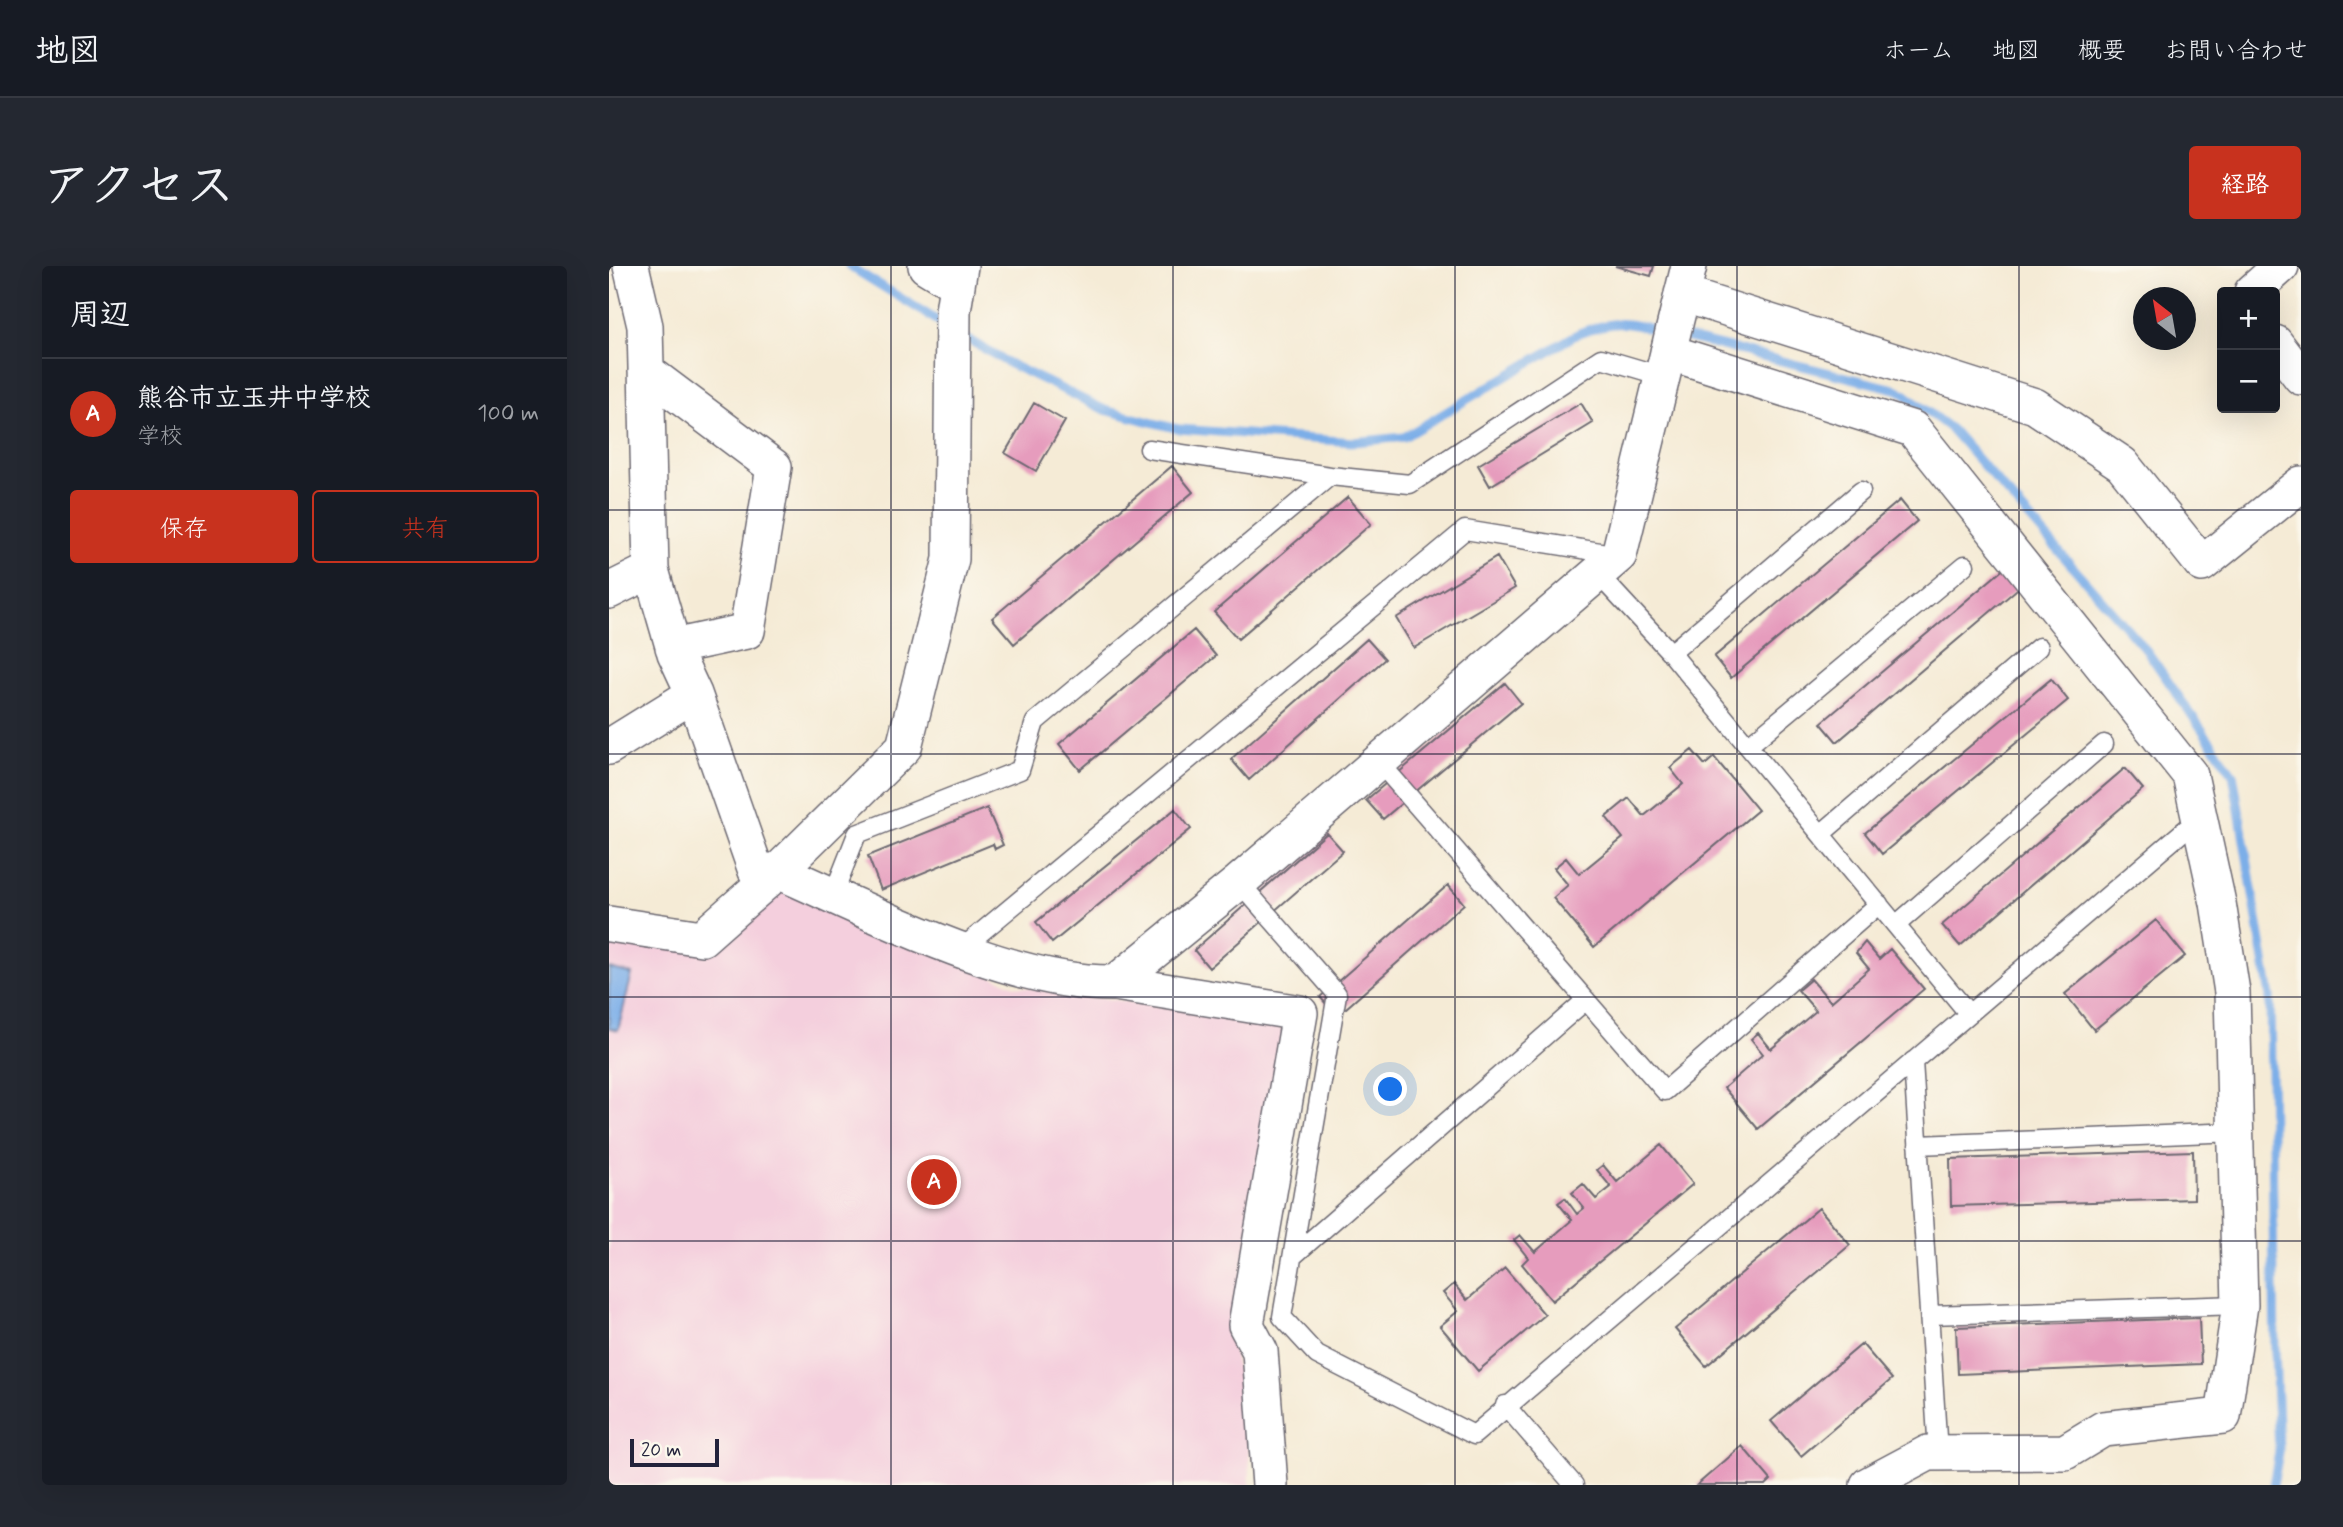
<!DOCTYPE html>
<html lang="ja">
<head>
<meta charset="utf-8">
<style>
	:root { --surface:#171b24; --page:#242831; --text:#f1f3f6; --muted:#9ea1a6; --line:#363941; --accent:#c8321e }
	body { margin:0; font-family:Mynerve,"Klee One",sans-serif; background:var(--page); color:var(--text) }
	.controls { position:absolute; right:21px; top:21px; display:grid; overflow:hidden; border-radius:7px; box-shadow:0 7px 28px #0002 }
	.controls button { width:63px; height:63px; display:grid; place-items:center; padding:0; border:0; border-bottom:2px solid var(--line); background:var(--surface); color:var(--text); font:35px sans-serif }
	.compass { position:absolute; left:1524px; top:21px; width:63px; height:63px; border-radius:50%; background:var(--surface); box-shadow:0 7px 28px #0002; rotate:329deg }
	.scale { position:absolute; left:21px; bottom:18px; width:89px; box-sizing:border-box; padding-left:7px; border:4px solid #22223b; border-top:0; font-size:19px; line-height:24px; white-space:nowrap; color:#22223b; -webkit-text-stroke:5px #fbf7ec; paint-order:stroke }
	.you { position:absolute; left:782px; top:824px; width:24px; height:24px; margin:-18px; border:5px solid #fff; border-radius:50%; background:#1a73e8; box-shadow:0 0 0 10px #1a73e833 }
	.badge { display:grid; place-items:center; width:46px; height:46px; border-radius:50%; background:var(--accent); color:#fff; font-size:23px; font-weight:700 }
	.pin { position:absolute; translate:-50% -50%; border:4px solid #fff; box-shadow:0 2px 7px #0006 }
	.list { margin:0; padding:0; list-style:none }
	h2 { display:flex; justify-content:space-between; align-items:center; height:91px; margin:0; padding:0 28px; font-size:30px }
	h2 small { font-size:23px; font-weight:400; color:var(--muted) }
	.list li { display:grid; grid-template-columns:46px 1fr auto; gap:21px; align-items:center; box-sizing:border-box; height:112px; padding:0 28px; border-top:2px solid var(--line) }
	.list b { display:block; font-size:26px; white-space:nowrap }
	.list p { margin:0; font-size:23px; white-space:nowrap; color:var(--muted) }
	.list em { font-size:23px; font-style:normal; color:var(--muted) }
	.actions { display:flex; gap:14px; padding:21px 28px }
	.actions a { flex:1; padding:16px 0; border:2px solid var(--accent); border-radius:7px; text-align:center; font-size:24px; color:var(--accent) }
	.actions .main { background:var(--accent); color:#fff }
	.map { position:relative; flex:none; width:1692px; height:1219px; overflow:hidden; border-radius:7px }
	header { display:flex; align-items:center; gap:42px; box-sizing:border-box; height:98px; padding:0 35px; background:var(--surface); border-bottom:2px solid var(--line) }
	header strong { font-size:33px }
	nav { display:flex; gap:38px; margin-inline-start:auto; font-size:24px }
	.intro { display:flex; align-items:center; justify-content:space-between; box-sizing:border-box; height:168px; padding:0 42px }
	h1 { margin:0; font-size:49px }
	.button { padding:18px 32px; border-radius:7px; background:var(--accent); color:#fff; font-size:24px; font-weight:700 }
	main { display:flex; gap:42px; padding:0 42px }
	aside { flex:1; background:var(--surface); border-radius:7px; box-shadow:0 7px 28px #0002 }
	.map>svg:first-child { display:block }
	.built { fill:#f4cfdd }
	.water { fill:#7caee8; stroke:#4f6892; stroke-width:2 }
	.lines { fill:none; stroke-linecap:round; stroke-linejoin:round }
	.stream { stroke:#7caee8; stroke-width:9 }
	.building { fill:#e69cbd }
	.lane-casing { stroke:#6c6871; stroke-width:21 }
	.street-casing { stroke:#6c6871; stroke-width:38 }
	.lane { stroke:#fff; stroke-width:18 }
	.street { stroke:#fff; stroke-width:35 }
	.grid { fill:none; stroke:#22223b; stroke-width:2; stroke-opacity:0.55 }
</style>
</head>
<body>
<header>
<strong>地図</strong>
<nav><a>ホーム</a><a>地図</a><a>概要</a><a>お問い合わせ</a></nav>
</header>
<div class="intro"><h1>アクセス</h1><a class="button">経路</a></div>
<main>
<aside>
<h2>周辺<small></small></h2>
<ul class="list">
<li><span class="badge">A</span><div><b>熊谷市立玉井中学校</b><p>学校</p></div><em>100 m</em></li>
</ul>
<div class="actions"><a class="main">保存</a><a>共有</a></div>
</aside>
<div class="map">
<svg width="1692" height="1219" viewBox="0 0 1692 1219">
	<rect width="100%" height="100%" fill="#fbf7ec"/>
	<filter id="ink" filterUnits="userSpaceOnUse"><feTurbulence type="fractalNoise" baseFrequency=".0143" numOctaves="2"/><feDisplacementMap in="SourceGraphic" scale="14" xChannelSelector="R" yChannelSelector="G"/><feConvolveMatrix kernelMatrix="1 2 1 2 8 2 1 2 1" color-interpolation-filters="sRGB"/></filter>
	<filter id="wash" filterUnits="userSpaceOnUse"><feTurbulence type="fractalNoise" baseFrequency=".00686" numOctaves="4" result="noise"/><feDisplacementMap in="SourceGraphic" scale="28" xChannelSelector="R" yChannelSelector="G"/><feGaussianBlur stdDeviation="1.57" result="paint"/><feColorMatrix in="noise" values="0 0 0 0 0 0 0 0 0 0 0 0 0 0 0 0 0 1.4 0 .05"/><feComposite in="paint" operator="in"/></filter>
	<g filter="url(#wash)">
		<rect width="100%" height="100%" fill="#f5ebd6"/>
		<path class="built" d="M177,620l229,100 254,35 18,12 -57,298 19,105 1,49h-641v-551l91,16z"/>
		<path class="water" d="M0,702l23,6 -14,56 -9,-2z"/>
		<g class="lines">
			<path class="stream" d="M240,0l94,58
				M352,69l47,28 97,47 45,12 29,7 174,13 51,-5 175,-104c38,-14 49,-11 88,0
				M1072,70l218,54 52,39 196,222 86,123 37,223 5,354 4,101 -6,33"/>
		</g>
		<g id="blocks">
			<path class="building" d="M1006,0h39l-3,10z
				M425,137l31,18 -29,50 -31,-18z
				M972,137l12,20 -103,63 -12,-21z
				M563,200l21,26 -179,152 -22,-26z
				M739,231l23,27 -133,115 -24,-27z
				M1291,234l17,21 -186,157 -17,-21z
				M888,291l18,31 -101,60 -18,-30z
				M1397,301l16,18 -185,157 -16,-19z
				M585,364l22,26 -136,114 -21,-26z
				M758,373l18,20 -136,121 -18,-21z
				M1442,413l17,21 -186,154 -17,-21z
				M896,417l16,20 -138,116 -17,-19z
				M1083,484l13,15 9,-8 44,53 -164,137 -41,-49 15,-13 -14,-17 12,-10 13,16 44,-36 -17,-21 23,-19 15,18 39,-32 -13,-16z
				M1516,502l18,21 -183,157 -18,-21z
				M378,542l16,37 -8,4 -2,-5 -112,46 -13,-34z
				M566,543l16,20 -139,114 -16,-21z
				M718,567l16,18 -134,117 -15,-18z
				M839,619l16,19 -127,112 -17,-19z
				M1547,654l29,36 -91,74 -29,-36z
				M1256,676l14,17 11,-10 34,40 -166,140 -34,-41 39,-34 -12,-15 7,-6 13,16 45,-38 -18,-21 13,-11 20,23 38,-33 -13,-16z
				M1052,879l32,39 -141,117 -30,-37 6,-6 -14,-18 6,-5 15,17 37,-32 -14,-17 7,-5 12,16 7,-6 -12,-15 11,-9 13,15 15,-12 -14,-17 6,-5 14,17z
				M1584,885l1,48 -243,7 -1,-47z
				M1210,942l31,37 -144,121 -31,-37z
				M896,1002l40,47 -67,56 -38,-45 18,-15 -15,-18 11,-9 13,16z
				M1590,1052l2,46 -243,10 -2,-47z
				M1253,1078l30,35 -91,77 -30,-35z
				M1133,1180l29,34 -5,5h-69z"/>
		</g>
	</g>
	<g filter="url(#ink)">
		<use href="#blocks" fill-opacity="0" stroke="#6c6871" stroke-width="2"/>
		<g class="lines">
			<g class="lane-casing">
				<path id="lane" d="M540,183l181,27
					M989,308l73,79 298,361 230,-196
					M1062,387l190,-162
					M1139,480l217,-181
					M770,496l286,329 214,-187
					M1212,568l218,-187
					M630,616l98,112 -55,323 35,38 157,80 495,-421
					M224,629l24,-61 163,-64 15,-48 295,-246 80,8 191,-126 61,18
					M1287,659l208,-181
					M352,683l504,-419 154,25
					M1304,795l25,392
					M1309,879l318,-13
					M684,990l293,-256
					M1321,1049l310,-10
					M896,1139l69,80"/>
			</g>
			<g class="street-casing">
				<path id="street" d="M22,0l14,60 6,244 24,83 19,41 62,177h22c96,42 233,114 337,112
					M317,0l31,19
					M1643,26l29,-26
					M1073,28l353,112 87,58 80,100 99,-80
					M1666,77l26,34
					M1059,86l245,77 277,346 28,128 14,89 8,313 -17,111 -120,13 -38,23 -137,1 -60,32
					M37,105l128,96 -27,164 -74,16
					M0,325l42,-21
					M0,481l85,-53
					M0,658l93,14 76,-67 126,-124 47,-188 2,-248 7,-45
					M661,1219l-10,-134 -14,-26 54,-312 -185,-30 124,-101 380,-327 70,-289"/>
			</g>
			<use href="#lane" class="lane"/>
			<use href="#street" class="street"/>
		</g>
	</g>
	<path class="grid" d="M282,0v1219M564,0v1219M846,0v1219M1128,0v1219M1410,0v1219M0,244h1692M0,488h1692M0,731h1692M0,975h1692"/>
</svg>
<div class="controls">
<button>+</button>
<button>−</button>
</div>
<svg class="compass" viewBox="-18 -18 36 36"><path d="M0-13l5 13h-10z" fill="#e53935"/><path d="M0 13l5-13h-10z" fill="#9ea1a6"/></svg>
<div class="scale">20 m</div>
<div class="you"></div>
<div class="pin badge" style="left:325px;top:916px">A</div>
</div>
</main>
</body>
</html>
